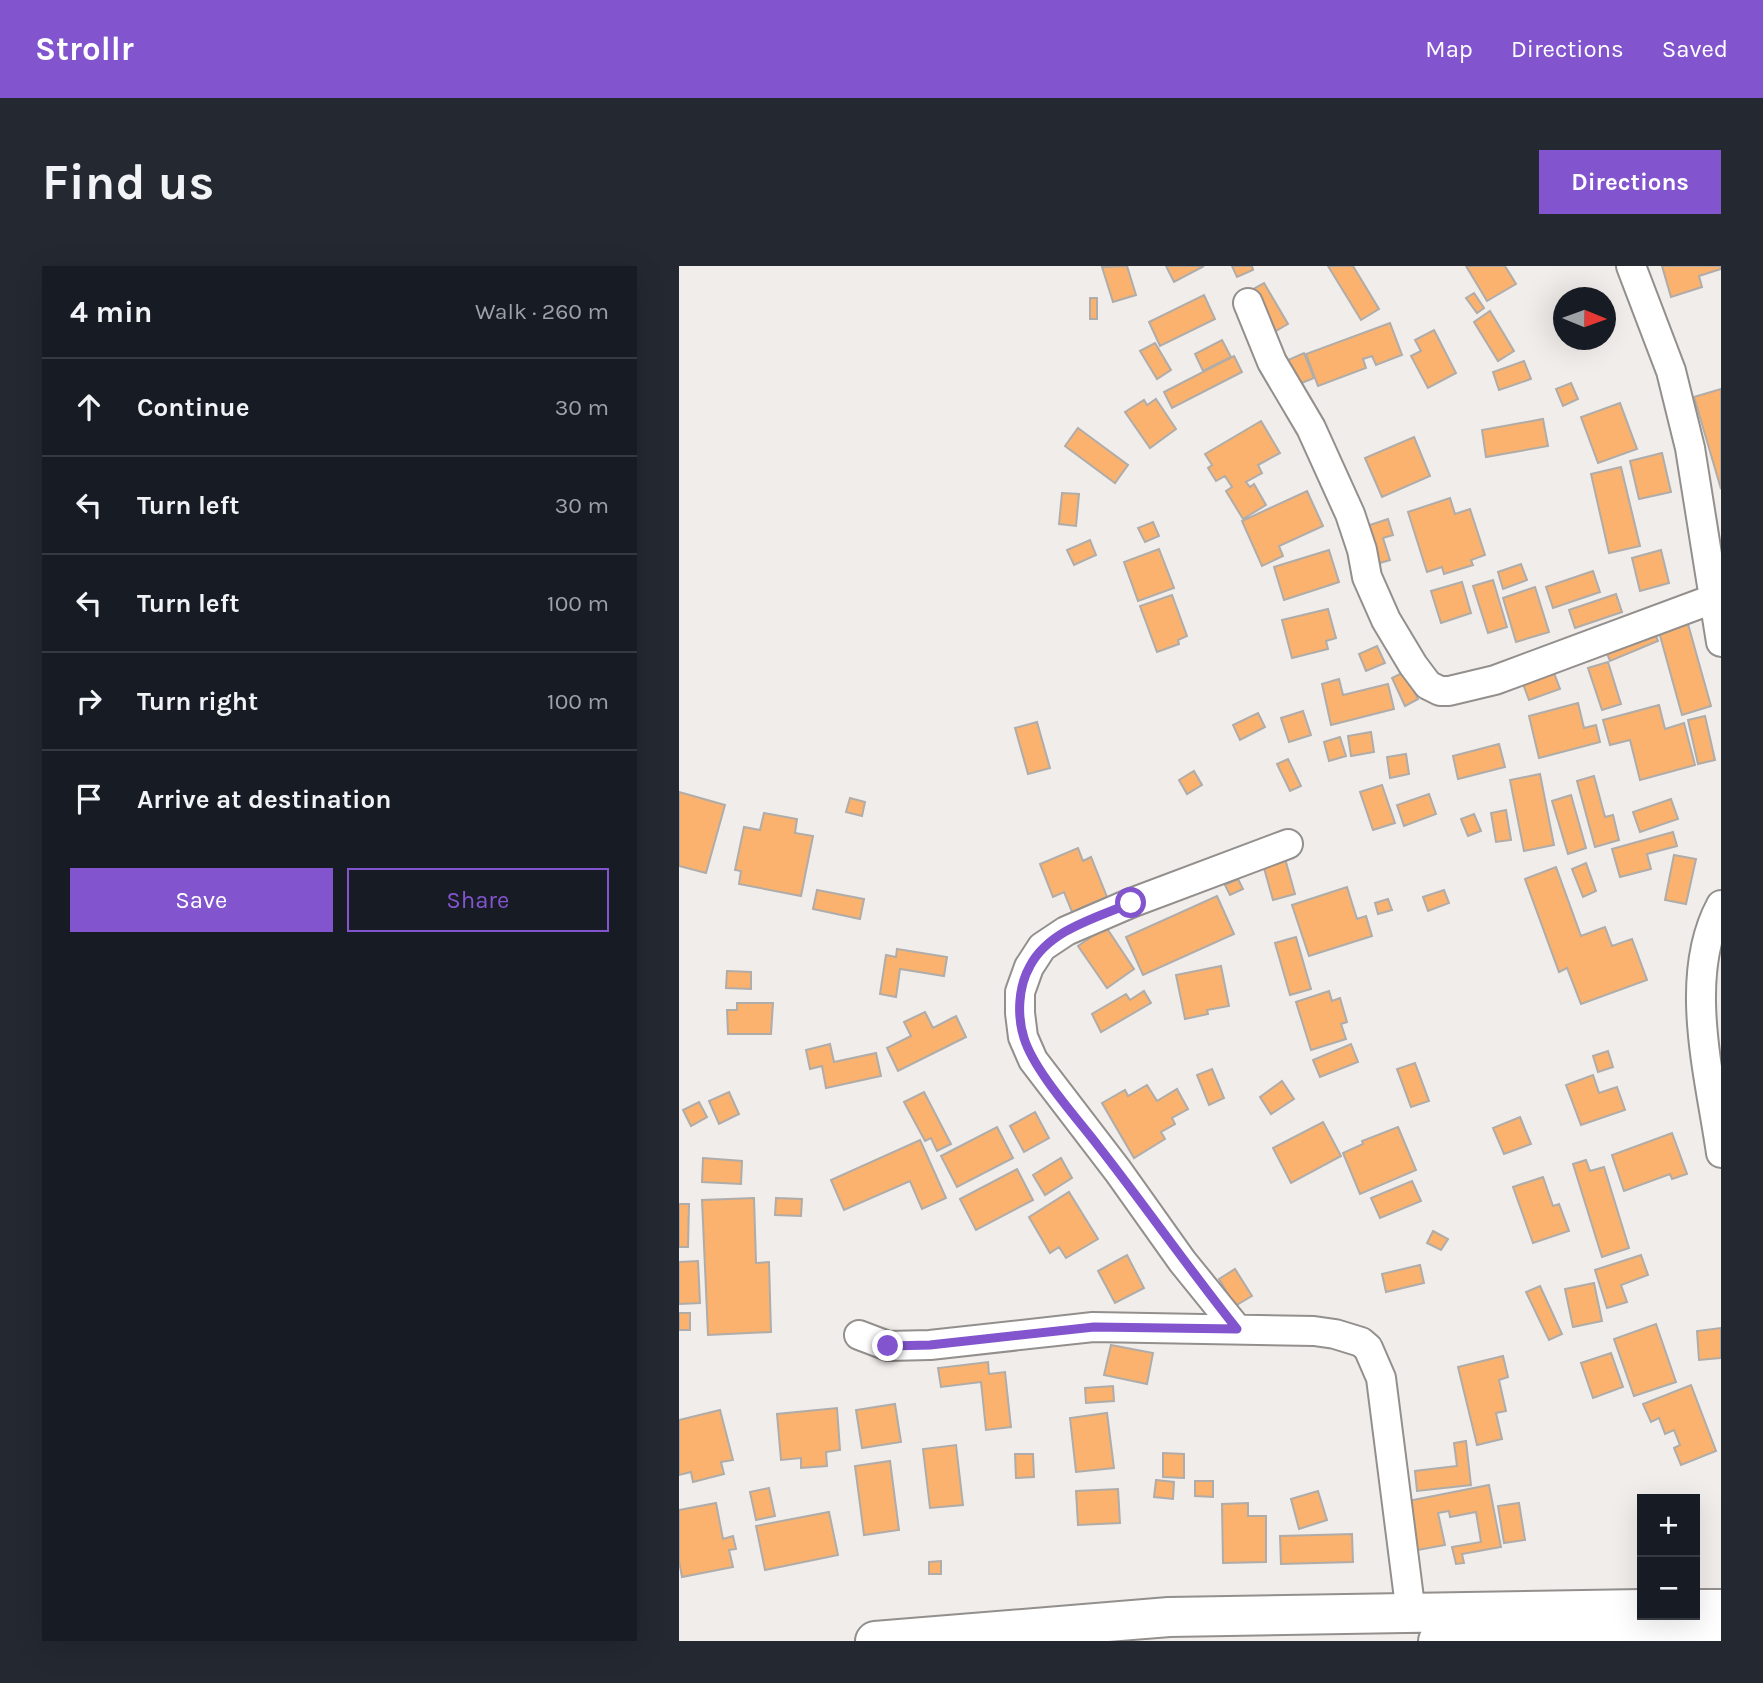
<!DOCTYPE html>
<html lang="en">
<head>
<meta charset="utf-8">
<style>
	:root { --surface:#171b24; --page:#242831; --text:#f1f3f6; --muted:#9ea1a6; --line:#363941; --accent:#8254cd }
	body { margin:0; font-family:Karla,sans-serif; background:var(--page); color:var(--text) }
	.controls { position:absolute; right:21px; bottom:21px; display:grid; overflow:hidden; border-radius:0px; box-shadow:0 7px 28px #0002 }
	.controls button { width:63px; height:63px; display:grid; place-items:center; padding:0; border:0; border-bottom:2px solid var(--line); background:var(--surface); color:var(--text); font:35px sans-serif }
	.compass { position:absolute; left:874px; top:21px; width:63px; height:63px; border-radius:50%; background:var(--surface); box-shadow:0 7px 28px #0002; rotate:91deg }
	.stop { position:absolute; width:21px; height:21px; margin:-16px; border:5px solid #8254cd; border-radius:50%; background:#fff }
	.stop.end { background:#8254cd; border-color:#fff; box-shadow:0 2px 7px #0008 }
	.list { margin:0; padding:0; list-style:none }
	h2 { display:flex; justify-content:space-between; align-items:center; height:91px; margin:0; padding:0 28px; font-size:30px }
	h2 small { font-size:23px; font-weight:400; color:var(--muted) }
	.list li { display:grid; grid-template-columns:46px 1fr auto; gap:21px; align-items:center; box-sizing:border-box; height:98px; padding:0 28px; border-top:2px solid var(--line) }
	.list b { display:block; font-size:26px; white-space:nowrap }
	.list em { font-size:23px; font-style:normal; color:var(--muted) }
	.actions { display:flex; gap:14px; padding:21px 28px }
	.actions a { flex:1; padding:16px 0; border:2px solid var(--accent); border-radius:0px; text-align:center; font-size:24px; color:var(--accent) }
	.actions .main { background:var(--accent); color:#fff }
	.icon { flex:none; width:38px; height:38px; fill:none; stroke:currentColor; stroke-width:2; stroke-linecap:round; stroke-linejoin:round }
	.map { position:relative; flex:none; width:1042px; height:1375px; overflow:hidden; border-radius:0px }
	header { display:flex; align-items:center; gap:42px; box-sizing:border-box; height:98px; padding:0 35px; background:var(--accent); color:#fff }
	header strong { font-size:33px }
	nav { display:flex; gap:38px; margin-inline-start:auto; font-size:24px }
	.intro { display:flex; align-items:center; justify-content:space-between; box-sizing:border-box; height:168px; padding:0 42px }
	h1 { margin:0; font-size:49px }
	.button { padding:18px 32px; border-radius:0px; background:var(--accent); color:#fff; font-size:24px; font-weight:700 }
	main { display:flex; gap:42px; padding:0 42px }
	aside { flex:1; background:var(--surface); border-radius:0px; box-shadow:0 7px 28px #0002 }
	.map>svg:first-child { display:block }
	.building { fill:#fab26e; stroke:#afaca9; stroke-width:2 }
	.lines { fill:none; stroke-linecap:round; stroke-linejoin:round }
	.minor-casing { stroke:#938f8d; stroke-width:32 }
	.secondary-casing { stroke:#938f8d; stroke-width:42 }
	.minor { stroke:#fff; stroke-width:28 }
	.secondary { stroke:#fff; stroke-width:38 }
	.route { stroke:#8254cd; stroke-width:9 }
</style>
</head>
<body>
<header>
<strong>Strollr</strong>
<nav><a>Map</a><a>Directions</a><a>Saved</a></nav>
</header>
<div class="intro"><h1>Find us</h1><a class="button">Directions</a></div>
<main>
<aside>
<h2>4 min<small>Walk · 260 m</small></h2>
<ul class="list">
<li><svg class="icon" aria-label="ahead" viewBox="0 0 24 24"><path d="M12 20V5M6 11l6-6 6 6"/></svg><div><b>Continue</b></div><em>30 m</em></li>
<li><svg class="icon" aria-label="left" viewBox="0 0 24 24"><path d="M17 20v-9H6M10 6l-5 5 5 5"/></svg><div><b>Turn left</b></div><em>30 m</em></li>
<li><svg class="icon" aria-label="left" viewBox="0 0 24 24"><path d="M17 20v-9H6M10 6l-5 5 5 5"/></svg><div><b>Turn left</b></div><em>100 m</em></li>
<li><svg class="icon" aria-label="right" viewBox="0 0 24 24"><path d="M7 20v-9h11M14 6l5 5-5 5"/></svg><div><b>Turn right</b></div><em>100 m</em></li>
<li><svg class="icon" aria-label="arrive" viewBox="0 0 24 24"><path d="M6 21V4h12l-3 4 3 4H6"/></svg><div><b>Arrive at destination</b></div></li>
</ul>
<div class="actions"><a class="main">Save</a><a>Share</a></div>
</aside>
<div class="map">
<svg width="1042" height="1375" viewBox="0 0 1042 1375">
	<rect width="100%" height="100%" fill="#f1edea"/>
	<path class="building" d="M448,0l9,29 -23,7 -11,-35z
		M487,0h38l-30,16z
		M553,0h20l1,4 -16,7z
		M649,0h25l26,43 -18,11z
		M787,0h39l11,18 -29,17z
		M983,0h59v3l-22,7 3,11 -31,10z
		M585,17l24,41 -19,11 -25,-41z
		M795,27l10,15 -7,5 -11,-15z
		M525,29l11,24 -55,27 -11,-24z
		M411,32h7v21h-7z
		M811,45l24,40 -16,10 -24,-39z
		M711,57l12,32 -26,10 -4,-9 -9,3 3,9 -48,18 -12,-32z
		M755,64l22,43 -28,15 -17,-32 10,-5 -6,-11z
		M543,74l9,17 -28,14 -8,-17z
		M476,77l16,27 -14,9 -17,-28z
		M625,87l10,25 -17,7 -11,-24z
		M555,90l8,16 -70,36 -8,-16z
		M845,95l7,18 -32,11 -6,-18z
		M892,117l7,16 -15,7 -7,-17z
		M1042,123v100l-27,-92z
		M477,133l20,30 -26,19 -25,-36 19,-12 3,5z
		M941,137l17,46 -39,14 -17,-46z
		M864,153l5,27 -62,11 -4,-27z
		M582,155l19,32 -22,12 4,8 -16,9 4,5 4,-3 12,21 -23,14 -17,-28 6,-4 -7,-11 -9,5 -8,-13 4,-3 -7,-11z
		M399,162l50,37 -13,18 -50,-37z
		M735,171l16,39 -48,21 -17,-39z
		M983,187l9,39 -32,7 -9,-38z
		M942,201l19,79 -31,7 -18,-79z
		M628,225l16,35 -44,20 4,10 -21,10 -20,-45z
		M383,227l17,1 -3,32 -17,-2z
		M771,232l5,16 15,-5 15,46 -14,5 2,5 -29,9 -2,-7 -15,5 -19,-60z
		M709,253l5,16 -10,3 7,22 -17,5 -12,-37z
		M474,256l6,14 -14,6 -7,-14z
		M411,274l6,15 -22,10 -7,-15z
		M480,283l15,39 -36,13 -14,-39z
		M650,284l10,32 -55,18 -10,-33z
		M982,284l8,33 -29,8 -8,-33z
		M842,298l6,16 -24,9 -5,-17z
		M914,305l7,21 -47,16 -7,-21z
		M814,314l14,47 -19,6 -15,-47z
		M783,316l9,31 -30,10 -10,-32z
		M856,321l14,45 -33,10 -13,-44z
		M937,328l6,18 -47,16 -6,-18z
		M493,329l15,41 -9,4 1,4 -22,8 -17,-46z
		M649,343l8,29 -10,3 2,8 -36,9 -10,-38z
		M972,358l7,17 -48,20 -7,-18z
		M1009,358l23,82 -29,9 -23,-83z
		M698,380l8,17 -19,8 -7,-17z
		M929,396l13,42 -19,6 -14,-42z
		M872,399l9,24 -31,11 -9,-24z
		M725,406l14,27 -13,7 -13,-28z
		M660,413l4,16 45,-11 6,25 -63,16 -9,-41z
		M899,437l6,25 12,-3 4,17 -61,16 -10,-42z
		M980,439l6,24 19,-6 11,42 -55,15 -10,-40 -20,5 -7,-25z
		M624,445l8,24 -22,7 -8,-24z
		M579,447l7,14 -25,13 -7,-15z
		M1026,450l10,44 -17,4 -10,-44z
		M358,456l13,46 -22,6 -13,-46z
		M692,466l3,20 -23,4 -3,-20z
		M661,471l6,19 -17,5 -5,-19z
		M820,478l6,23 -47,12 -5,-23z
		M727,488l3,20 -19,4 -3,-21z
		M609,493l13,27 -11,5 -13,-27z
		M515,505l8,14 -15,9 -8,-14z
		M861,508l14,71 -30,6 -14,-71z
		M915,510l11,41 8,-2 6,25 -24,7 -18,-66z
		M703,519l13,38 -22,7 -13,-38z
		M0,526l46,13 -19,68 -27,-7z
		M750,528l7,20 -32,12 -7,-21z
		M892,529l15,53 -18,6 -16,-53z
		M171,532l15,4 -3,14 -16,-4z
		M992,533l7,20 -38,13 -7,-20z
		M827,544l5,30 -15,2 -5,-29z
		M85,547l33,6 -2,14 18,3 -12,60 -62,-12 2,-13 -6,-1 9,-43 16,3z
		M795,548l7,17 -13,5 -7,-17z
		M994,566l4,14 -30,8 4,15 -31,8 -8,-28z
		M399,582l5,13 8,-4 16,40 -35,15 -8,-20 -11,5 -13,-33z
		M605,589l11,39 -22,6 -11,-39z
		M995,589l22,4 -10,45 -21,-4z
		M907,597l10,28 -13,6 -11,-28z
		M877,601l25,69 24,-9 7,19 20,-7 15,41 -66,24 -14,-36 -8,4 -34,-93z
		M559,613l5,10 -13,6 -5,-10z
		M668,621l10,32 9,-3 6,20 -63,20 -17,-51z
		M138,624l47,9 -4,20 -47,-10z
		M765,624l5,13 -21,8 -5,-14z
		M538,630l17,38 -91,41 -17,-38z
		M709,633l4,11 -14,4 -3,-11z
		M427,661l28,42 -27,19 -29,-42z
		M617,671l15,52 -21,6 -15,-52z
		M218,683l50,8 -3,19 -44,-7 -4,28 -16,-3 6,-39 10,2z
		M542,700l8,40 -22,4 1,4 -23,5 -9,-44z
		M48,705l24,1v17l-25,-1z
		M465,725l7,12 -50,29 -9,-18 34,-20 4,6z
		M650,725l3,10 8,-3 7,24 -6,2 5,15 -35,11 -15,-48z
		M58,737h36l-2,31h-43l-1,-24h10z
		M246,746l8,16 23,-12 10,21 -68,34 -11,-23 24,-12 -7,-14z
		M151,778l4,18 42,-9 5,23 -55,12 -4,-22 -12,3 -4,-19z
		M672,778l7,18 -38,15 -7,-17z
		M929,785l5,16 -15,5 -5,-16z
		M736,797l14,38 -18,6 -14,-38z
		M533,803l12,29 -15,7 -12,-30z
		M914,809l6,18 18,-6 8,23 -44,15 -15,-40z
		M603,815l12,18 -23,15 -11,-17z
		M468,819l10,16 20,-12 11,20 -16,9 3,6 -14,8 4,7 -31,19 -32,-55 23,-13 3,6z
		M50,826l10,22 -20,10 -10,-23z
		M245,826l27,52 -14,7 -6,-13 -6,3 -21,-39z
		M20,836l8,15 -16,9 -8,-16z
		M356,846l14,26 -25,14 -14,-26z
		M841,851l11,27 -27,10 -11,-26z
		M644,856l18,34 -50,27 -18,-35z
		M318,861l16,31 -56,29 -16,-31z
		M719,861l18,43 -56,24 -17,-41 20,-9 -1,-3z
		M993,867l15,41 -15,5 -2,-5 -46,17 -12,-36z
		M241,874l26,58 -24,11 -12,-28 -66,29 -13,-30z
		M24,892l39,3 -1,23 -39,-2z
		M382,892l11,20 -27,17 -12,-20z
		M907,894l4,11 14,-4 25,81 -27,9 -29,-93z
		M338,903l16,31 -57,30 -16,-31z
		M864,911l10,29 6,-2 10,27 -36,12 -20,-56z
		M733,915l9,20 -41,17 -9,-20z
		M390,926l29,47 -32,19 -7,-11 -9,6 -21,-36z
		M75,932l2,65 13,-1 2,70 -63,3 -6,-135z
		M97,932l26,1 -1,17 -26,-1z
		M0,938h10l-1,43h-9z
		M754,965l15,8 -7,11 -14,-7z
		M448,989l17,33 -29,15 -17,-32z
		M962,989l7,20 -27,10 6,17 -20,6 -12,-38z
		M19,995l2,42 -21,1v-42z
		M741,999l4,18 -38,9 -4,-18z
		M556,1003l17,27 -17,10 -16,-27z
		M915,1017l8,38 -29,6 -8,-38z
		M861,1020l22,48 -13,6 -23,-48z
		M0,1047h11v17h-11z
		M977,1058l20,58 -42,14 -20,-57z
		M1042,1062v30l-22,2 -2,-29z
		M432,1079l42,8 -6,31 -43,-9z
		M932,1087l12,34 -30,11 -12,-35z
		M824,1090l5,21 -9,3 7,31 -10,2 6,26 -25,6 -19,-78z
		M309,1096l1,12 16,-2 6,55 -25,3 -5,-48 -40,5 -3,-19z
		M1012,1119l25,66 -35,14 -7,-17 6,-3 -6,-15 -9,4 -6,-16 -8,4 -8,-18z
		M434,1120l1,15 -28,2 -1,-15z
		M216,1138l6,38 -39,6 -6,-38z
		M158,1142l3,42 -14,2 1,14 -26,2v-10l-20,2 -4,-46z
		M41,1144l13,50 -12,2 3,12 -31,8 -2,-10 -12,3v-55z
		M428,1147l7,55 -38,4 -6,-54z
		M787,1175l5,44 -54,6 -2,-20 42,-5 -3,-23z
		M277,1179l7,60 -33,3 -7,-59z
		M484,1187l21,1v24l-21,-1z
		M336,1188h18l1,23 -18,1z
		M211,1195l9,69 -35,5 -9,-69z
		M477,1214l18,2 -1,17 -19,-2z
		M516,1215h18v16l-18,-1z
		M810,1219l12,62 -39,7 2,9 -8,1 -4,-17 29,-5 -5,-30 -26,5 -1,-6 -11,2 7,32 -33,6 -9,-49z
		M90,1222l6,28 -19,4 -6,-28z
		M439,1223l2,34 -42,2 -2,-34z
		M639,1225l9,29 -28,9 -8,-30z
		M37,1237l7,36 10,-3 3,13 -7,1 4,17 -51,10 -3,-16v-51z
		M569,1237v13h18v46l-43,1 -1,-59z
		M840,1237l6,37 -21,3 -6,-37z
		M150,1246l9,43 -73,15 -9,-44z
		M673,1268l1,28 -72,2 -1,-28z
		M262,1295v13h-12v-12z"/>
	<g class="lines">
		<g class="minor-casing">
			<path id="minor" d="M952,0l40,105 19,77 31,194
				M569,37l24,59 39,66 39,86 12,36 5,27 19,43 27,45 15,20 12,6h9l46,-11 218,-81
				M1042,639c-39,72 -11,171 0,248
				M558,1063l-55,-68 -64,-90 -85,-111 -10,-23 -3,-24v-21l9,-25 13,-20 24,-16 65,-28 157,-59
				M180,1069l29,11 42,-1 163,-18 221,4 21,3 26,8 7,6 13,30 30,236"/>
		</g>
		<g class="secondary-casing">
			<path id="secondary" d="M1016,1343h26
				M196,1375l294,-24 473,-8
				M759,1375l283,-3"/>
		</g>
		<use href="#minor" class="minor"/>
		<use href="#secondary" class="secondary"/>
	</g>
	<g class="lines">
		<path class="route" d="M209,1080l42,-1 164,-18 143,2c-48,-60 -91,-122 -138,-182 -22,-29 -65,-76 -75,-109 -7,-22 -6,-51 6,-72 19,-36 66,-48 101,-63"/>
	</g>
</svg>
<div class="controls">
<button>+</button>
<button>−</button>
</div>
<svg class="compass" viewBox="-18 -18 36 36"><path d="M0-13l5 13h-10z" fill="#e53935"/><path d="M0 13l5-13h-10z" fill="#9ea1a6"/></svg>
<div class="stop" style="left:452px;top:637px"></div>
<div class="stop end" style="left:209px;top:1080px"></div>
</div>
</main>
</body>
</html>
